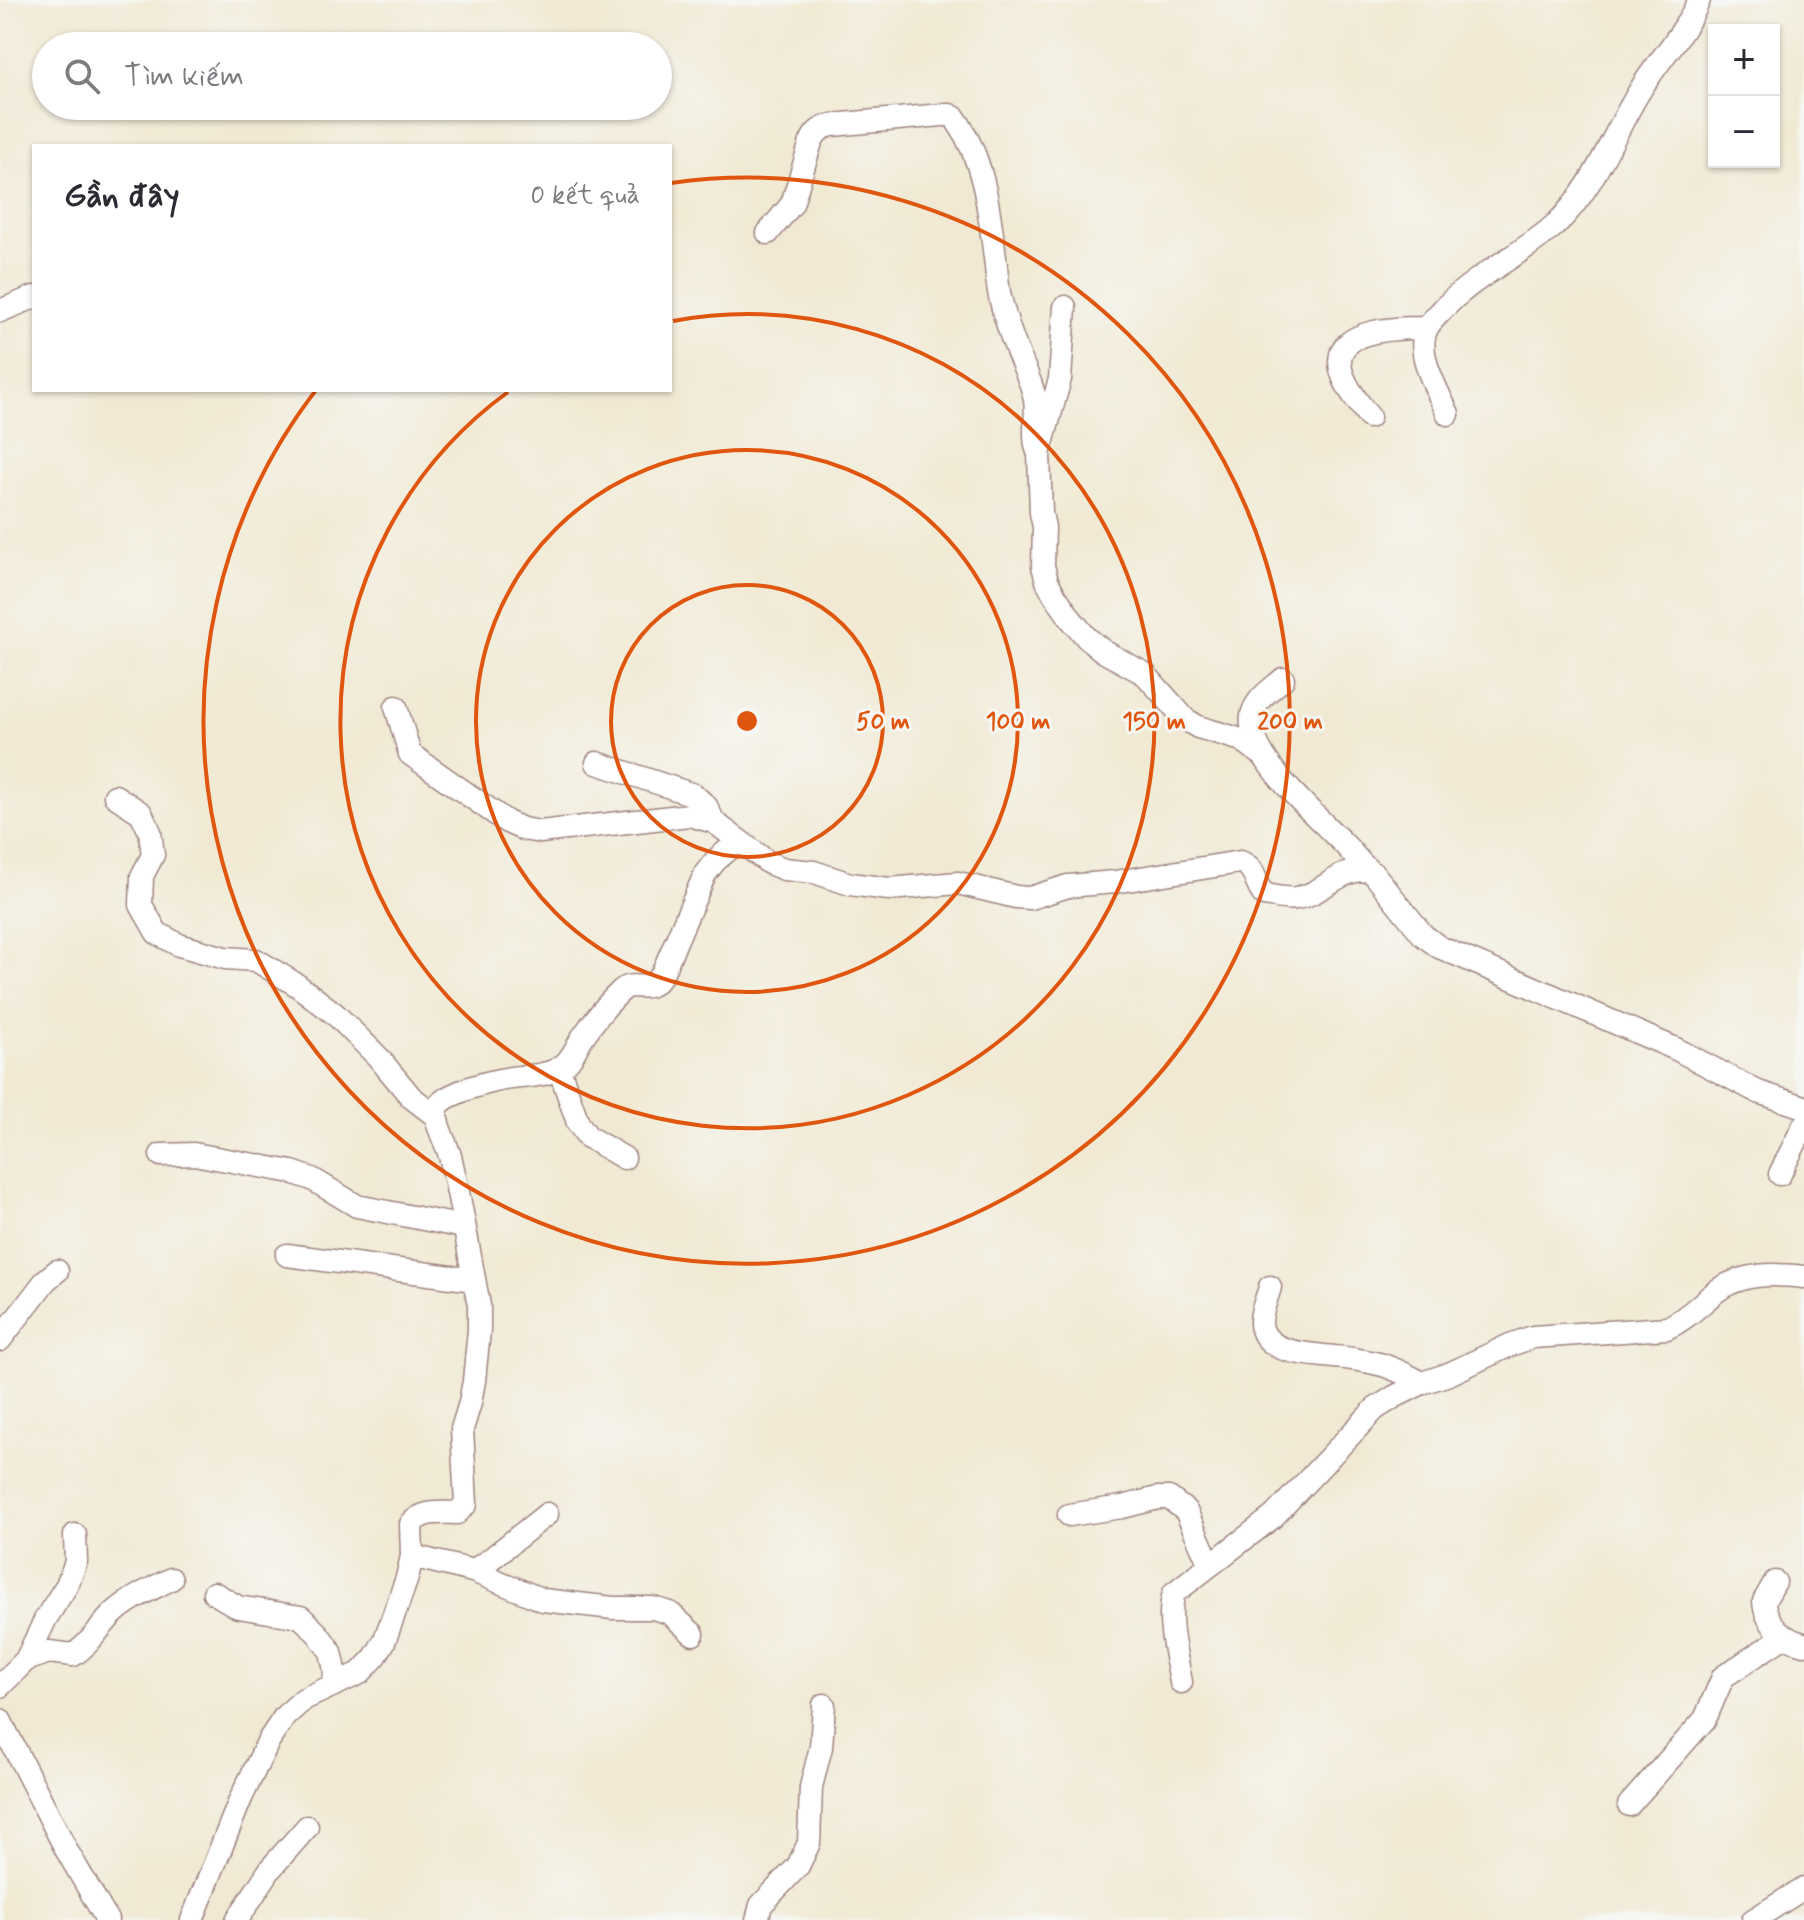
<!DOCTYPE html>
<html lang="vi">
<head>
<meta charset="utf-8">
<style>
	:root { --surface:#fff; --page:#f7f7f7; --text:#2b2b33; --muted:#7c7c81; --line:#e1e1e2 }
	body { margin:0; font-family:Mynerve,sans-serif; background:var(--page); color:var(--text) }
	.controls { position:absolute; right:24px; top:24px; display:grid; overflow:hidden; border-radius:0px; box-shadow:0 2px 6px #0004 }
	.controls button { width:72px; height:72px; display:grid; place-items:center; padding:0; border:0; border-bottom:2px solid var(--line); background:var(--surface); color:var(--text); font:40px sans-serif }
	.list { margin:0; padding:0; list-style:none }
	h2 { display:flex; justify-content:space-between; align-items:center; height:104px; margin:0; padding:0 32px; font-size:34px }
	h2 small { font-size:26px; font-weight:400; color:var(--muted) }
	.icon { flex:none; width:44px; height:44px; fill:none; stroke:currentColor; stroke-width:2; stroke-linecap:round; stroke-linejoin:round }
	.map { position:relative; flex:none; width:1804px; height:1920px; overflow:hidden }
	.search { position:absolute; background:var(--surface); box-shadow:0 2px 6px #0004; left:32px; top:32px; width:640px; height:88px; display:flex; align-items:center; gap:20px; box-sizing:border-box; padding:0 28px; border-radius:44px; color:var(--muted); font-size:30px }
	.panel { position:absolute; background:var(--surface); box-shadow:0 2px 6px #0004; left:32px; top:144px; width:640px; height:248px; border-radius:0px }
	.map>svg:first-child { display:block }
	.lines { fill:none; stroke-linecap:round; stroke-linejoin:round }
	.minor-casing { stroke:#9e847f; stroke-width:25 }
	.minor { stroke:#fff; stroke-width:22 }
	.ring { fill:none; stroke:#e0560e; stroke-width:4 }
	.centre { fill:#e0560e; stroke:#f6f6f2; stroke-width:4 }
	.ring-label { font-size:24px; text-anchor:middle; font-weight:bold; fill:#e0560e; stroke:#f6f6f2; stroke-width:6; stroke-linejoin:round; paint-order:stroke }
</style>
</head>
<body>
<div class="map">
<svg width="1804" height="1920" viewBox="0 0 1804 1920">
	<rect width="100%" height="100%" fill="#f6f6f2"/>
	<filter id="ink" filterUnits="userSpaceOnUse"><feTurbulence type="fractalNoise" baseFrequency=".0125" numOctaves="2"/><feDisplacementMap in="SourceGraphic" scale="16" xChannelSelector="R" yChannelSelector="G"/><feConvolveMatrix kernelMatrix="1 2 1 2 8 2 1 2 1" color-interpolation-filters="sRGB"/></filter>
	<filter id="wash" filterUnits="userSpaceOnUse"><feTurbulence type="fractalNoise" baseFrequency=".006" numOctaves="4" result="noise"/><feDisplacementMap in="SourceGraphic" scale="32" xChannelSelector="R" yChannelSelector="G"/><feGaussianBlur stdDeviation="1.8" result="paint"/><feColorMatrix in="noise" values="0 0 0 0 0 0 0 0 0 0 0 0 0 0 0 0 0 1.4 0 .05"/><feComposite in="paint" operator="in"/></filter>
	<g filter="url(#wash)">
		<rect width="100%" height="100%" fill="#f1e9d3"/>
	</g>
	<g filter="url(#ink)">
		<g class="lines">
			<g class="minor-casing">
				<path id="minor" d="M768,233l24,-29 19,-62c5,-11 10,-14 21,-17l110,-10h8l5,3c29,41 34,91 40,140 2,14 2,29 6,43 4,17 10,35 17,52 6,15 14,30 17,46 3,19 -4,38 4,55
					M1065,307l-5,72 -21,75 2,59 3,14 -1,39 4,15 7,13 17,25 15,18 17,14 42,23 40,45 13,8 44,13 19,14
					M0,311l34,-14
					M1448,414c-10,-23 -34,-62 -21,-86 5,-9 14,-16 20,-23 32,-32 74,-50 108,-80 39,-36 57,-89 84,-133 19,-32 46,-58 60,-92
					M1369,417c-11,-16 -29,-36 -29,-56 1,-34 64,-33 87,-33
					M1283,679c-12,11 -28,20 -31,37 -6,41 66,101 92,128 10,10 18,23 30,30l49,61 16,12 237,102 82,43 46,15
					M396,707l14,47 97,68 16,7 17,3 149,-17 25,7 55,41 15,6 30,3 36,12 39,5 69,-6 58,14 14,1 38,-12 47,-4 125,-20c17,5 13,20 24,33 10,1 22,5 32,3 26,-3 41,-29 71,-28
					M597,763l97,32 12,11 8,16
					M115,796l26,17 9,19 3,23 -11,21 -1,29 16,28 22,12 46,13 31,2 41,25 38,29 43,43 33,40 26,20
					M559,1068l19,55 10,14 36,21
					M161,1155l33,-1 98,18 20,7 45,27 107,21
					M1780,1174l24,-49
					M287,1255l187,25
					M1270,1287c-3,12 -12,30 -8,42 8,26 50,25 72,28 15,1 33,4 49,8 14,5 27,11 39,18
					M0,1340l46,-60 11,-9
					M1069,1515l53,-8 36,-9h11l17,13 24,54
					M412,1556l61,15 70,29 70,8h40l17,5 23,21
					M473,1571l19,-13 55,-44
					M1775,1582l-11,19c1,21 19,39 40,43
					M214,1593l24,14 63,10 17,17 13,18 4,18 -1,15
					M26,1660l20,-42 21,-33 9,-23 -1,-27
					M1181,1682c-5,-28 -15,-62 -7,-89l100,-77 101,-107 19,-12 28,-14 27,-9 61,-29 23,-8 134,-9c20,-9 34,-25 51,-38 27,-18 56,-16 86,-13
					M0,1686l26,-26 23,-8 24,3c18,-11 26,-28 41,-42 16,-15 38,-24 57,-34
					M0,1720l67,131 40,69
					M1629,1805l76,-86 18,-42 62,-41
					M192,1920l49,-122 28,-58 16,-24 19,-17 56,-26 15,-16 9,-15 23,-64 5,-22 -1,-32c12,-14 29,-11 46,-11l9,-9 -4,-75 8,-26 4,-22 5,-51v-25c-10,-50 -17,-100 -29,-149 -3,-12 -17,-35 -13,-47 2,-7 11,-12 18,-15 12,-6 27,-10 40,-13 21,-6 47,-2 66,-14 10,-6 15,-19 21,-29 11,-16 25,-34 39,-47 14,-13 26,7 41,-17l43,-100 11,-14 23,-19
					M237,1920l34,-52 36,-41
					M757,1920l4,-15 37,-39 11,-23 2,-56 10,-40 3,-42
					M1753,1920l51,-32"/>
			</g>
			<use href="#minor" class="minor"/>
		</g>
	</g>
	<g class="ring">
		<circle cx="747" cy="721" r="136"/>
		<circle cx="747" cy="721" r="271"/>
		<path d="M673 321A407 407 0 1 1 508 392"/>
		<path d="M671 183A543 543 0 1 1 316 390"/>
	</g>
	<circle cx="747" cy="721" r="12" class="centre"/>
	<g class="ring-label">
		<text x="883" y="729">50 m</text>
		<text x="1018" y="729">100 m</text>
		<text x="1154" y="729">150 m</text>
		<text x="1290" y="729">200 m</text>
	</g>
</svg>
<div class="controls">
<button>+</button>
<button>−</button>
</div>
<div class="search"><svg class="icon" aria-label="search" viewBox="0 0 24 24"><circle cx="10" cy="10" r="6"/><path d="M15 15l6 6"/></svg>Tìm kiếm</div>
<section class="panel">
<h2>Gần đây<small>0 kết quả</small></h2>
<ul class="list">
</ul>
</section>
</div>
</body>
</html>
